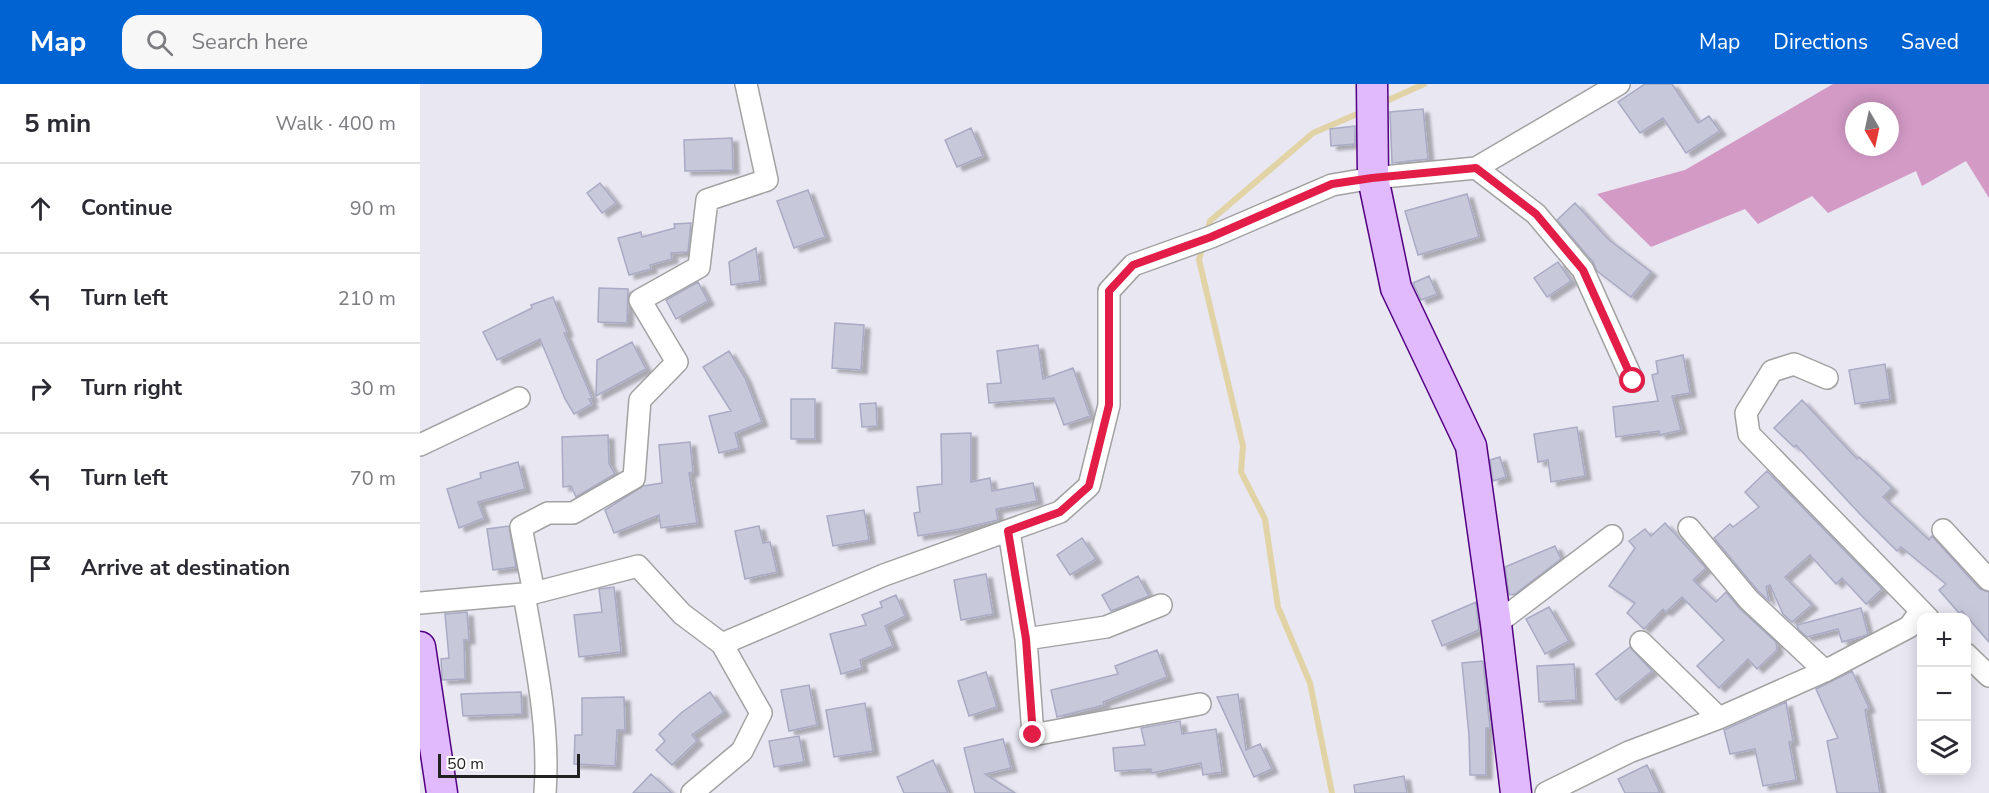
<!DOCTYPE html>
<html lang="en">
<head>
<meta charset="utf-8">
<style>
	:root { --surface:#fff; --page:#f7f7f7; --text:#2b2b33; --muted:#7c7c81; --line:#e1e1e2; --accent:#0063d2 }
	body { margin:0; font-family:"Nunito Sans",sans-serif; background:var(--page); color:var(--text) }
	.controls { position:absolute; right:18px; bottom:18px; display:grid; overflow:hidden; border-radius:12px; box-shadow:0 3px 15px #0003 }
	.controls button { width:54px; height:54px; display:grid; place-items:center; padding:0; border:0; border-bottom:2px solid var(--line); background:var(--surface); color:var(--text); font:30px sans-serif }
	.compass { position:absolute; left:1425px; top:18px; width:54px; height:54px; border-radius:50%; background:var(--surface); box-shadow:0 3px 15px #0003; rotate:171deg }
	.scale { position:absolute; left:18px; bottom:15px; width:142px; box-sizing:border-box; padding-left:6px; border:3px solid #212121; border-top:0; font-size:16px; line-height:21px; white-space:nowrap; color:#212121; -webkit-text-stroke:4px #fff; paint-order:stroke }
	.stop { position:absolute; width:18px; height:18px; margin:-14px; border:4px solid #e11d48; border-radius:50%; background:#fff }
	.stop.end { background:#e11d48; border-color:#fff; box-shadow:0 2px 6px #0008 }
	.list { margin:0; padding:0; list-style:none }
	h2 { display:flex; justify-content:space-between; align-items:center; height:78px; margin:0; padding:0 24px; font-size:26px }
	h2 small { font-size:20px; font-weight:400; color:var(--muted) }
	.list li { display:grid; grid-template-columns:39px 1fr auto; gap:18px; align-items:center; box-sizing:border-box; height:90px; padding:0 24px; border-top:2px solid var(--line) }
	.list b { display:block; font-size:22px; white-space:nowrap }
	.list em { font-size:20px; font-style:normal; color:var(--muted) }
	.icon { flex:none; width:33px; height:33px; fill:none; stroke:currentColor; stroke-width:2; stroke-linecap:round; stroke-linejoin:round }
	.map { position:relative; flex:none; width:1569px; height:709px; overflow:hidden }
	header { display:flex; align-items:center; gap:36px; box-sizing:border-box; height:84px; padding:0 30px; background:var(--accent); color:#fff }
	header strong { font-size:28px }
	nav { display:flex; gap:33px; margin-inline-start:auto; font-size:21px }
	.search { width:420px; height:54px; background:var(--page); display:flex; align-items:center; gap:15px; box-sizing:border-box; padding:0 21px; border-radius:18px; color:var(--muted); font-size:22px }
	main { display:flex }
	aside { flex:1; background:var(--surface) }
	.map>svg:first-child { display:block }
	.forest { fill:#d39ac6; fill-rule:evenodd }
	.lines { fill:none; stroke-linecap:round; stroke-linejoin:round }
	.stream { stroke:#e1d3a6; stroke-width:6 }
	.building { fill:#c7c8d9; stroke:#a9aac4; stroke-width:1.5; filter:url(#shadow) }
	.street-casing { stroke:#a2a2a2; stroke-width:24 }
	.secondary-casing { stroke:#520080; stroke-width:33 }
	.street { stroke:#fff; stroke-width:21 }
	.secondary { stroke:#e1bafd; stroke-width:30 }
	.route { stroke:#e11d48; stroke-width:8 }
</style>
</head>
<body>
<header>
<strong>Map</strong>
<div class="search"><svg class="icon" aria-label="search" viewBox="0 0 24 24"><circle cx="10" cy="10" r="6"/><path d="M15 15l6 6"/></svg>Search here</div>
<nav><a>Map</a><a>Directions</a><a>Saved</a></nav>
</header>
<main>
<aside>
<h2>5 min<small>Walk · 400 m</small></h2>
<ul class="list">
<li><svg class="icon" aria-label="ahead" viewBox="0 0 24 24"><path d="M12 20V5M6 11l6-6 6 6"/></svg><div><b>Continue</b></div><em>90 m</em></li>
<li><svg class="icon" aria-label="left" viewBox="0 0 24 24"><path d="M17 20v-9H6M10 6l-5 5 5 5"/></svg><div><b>Turn left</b></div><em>210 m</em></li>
<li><svg class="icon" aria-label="right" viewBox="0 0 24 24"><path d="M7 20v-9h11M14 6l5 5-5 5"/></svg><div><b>Turn right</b></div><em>30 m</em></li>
<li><svg class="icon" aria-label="left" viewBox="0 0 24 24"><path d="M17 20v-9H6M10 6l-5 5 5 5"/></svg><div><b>Turn left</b></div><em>70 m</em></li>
<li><svg class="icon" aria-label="arrive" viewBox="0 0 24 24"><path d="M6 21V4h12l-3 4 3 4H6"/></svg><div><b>Arrive at destination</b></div></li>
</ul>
</aside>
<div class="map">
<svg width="1569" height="709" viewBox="0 0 1569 709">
	<defs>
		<filter id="shadow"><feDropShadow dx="6" dy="4" stdDeviation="1.5" flood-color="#0004"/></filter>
	</defs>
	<rect width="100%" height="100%" fill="#e9e7f2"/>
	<path class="forest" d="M1413,0h156v114l-23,-37 -44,25 -6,-15 -88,42 -16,-17 -54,28 -13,-15 -94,38 -54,-53 88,-24zM1434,27h36v36h-36z"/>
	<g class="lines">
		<path class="stream" d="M962,19l42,-19
			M787,148l3,-11 103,-88 51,-22
			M783,161l-4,15 44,186 -2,26 24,47 13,88 32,76 22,110"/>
	</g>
	<path class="building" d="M1225,0h27l26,39 11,-7 11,15 -34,22 -23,-35 -23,15 -22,-31z
		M1003,25l5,50 -36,4 -2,-51z
		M935,42v18l-24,2 -1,-17z
		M551,44l12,28 -26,11 -12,-27z
		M312,54l1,32 -48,1 -1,-31z
		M180,99l16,20 -14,10 -15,-20z
		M388,106l17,47 -31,11 -17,-47z
		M1047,110l12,43 -61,18 -13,-44z
		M1155,119l33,36 43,33 -20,25 -34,-26 -4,-9 -36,-42z
		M271,139l-3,29 -17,1 1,6 -22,6 1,4 -22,6 -11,-37 23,-6 1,5 33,-9 -1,-4z
		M336,164l4,33 -29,4 -2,-23z
		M1138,178l13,19 -24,16 -13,-19z
		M1009,192l8,18 -16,6 -8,-17z
		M278,198l10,19 -32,18 -10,-19z
		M179,204l29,1 -1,34 -29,-1z
		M133,213l14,35 -3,1 28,65 -3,1 3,5 -18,10 -9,-15 -25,-60 -43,21 -14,-28 49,-24 -1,-3z
		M415,239l29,2 -3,45 -29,-2z
		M212,258l14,27 -50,27 1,-36z
		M618,261l5,34 30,-11 17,48 -26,9 -10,-27 -65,5 -2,-19 14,-1 -4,-32z
		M309,267l16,27 17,44 -27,11 4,15 -20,5 -10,-37 22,-5 -28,-44z
		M1263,271l7,38 -18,3 9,34 -21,5 -1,-4 -43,6 -3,-30 45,-6 -6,-26 6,-2 -2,-12z
		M1465,280l5,35 -35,5 -6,-34z
		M371,315h24v40h-24z
		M1382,316l55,59 2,-2 33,31 -9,9 46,43 3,-4 48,53 9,3v50l-27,-31 -3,2 -20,-23 7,-6 -45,-37 -4,4 -38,-38 -63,-68 -2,2 -20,-19z
		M456,319l1,23 -15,1 -2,-23z
		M1157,343l8,49 -34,6 -3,-22 -10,2 -4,-28z
		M551,349v49l19,-4 2,13 41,-8 4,18 -41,8 2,11 -38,9 -42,7 -4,-23 6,-1 -3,-25 25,-3 -1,-50z
		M188,351l1,29 6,10 -39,23 -5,-11 -8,1 -1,-50z
		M270,358l3,30 -4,1 8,50 -36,5 -2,-13 -45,18 -9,-23 38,-24 19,-3 -3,-38z
		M1080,373l6,20 -13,4 -3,-21z
		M98,378l7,27 -47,13 6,16 -25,10 -12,-39 34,-11 -1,-5z
		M1347,387l115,118 -16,15 -24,-26 -6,6 -26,-29 -25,22 27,28 -20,17 -9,-8 -13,-29 -4,2 3,14 -11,-10 -44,-53 16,-14 3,3 26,-20 -14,-15z
		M444,426l5,30 -36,6 -6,-30z
		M1245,439l41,45 -13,12 23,22 10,-10 14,17 36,33 1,8 -20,19 -9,-10 -29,29 -22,-22 27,-26 -42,-43 -16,15 -3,-3 -19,20 -17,-16 8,-10 -26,-17 26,-38 -6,-7 16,-12 6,7z
		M89,442l7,41 -23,3 -6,-41z
		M339,442l4,17 7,-1 7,30 -32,7 -10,-48z
		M662,454l14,21 -26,16 -13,-20z
		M1135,462l6,13 -46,35 -6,1 -4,-28z
		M566,490l7,40 -32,6 -7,-40z
		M718,492l11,20 -38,15 -9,-16z
		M194,503l7,65 -42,5 -5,-42 28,-3 -3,-23z
		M476,511l9,21 -20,10 8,20 -33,14 2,8 -21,6 -11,-40 36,-9 -4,-10 20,-8 -2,-5z
		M1056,518l3,28 -37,16 -10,-25z
		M1129,523l20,34 -24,13 -19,-35z
		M1441,524l7,26 -4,2 -22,6 -4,-13 -31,8 -9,-8 -1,-4z
		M47,528l2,28h-5l1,39 -23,1 -1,-21 8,-1 -4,-44z
		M1210,563l22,24 -36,29 -20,-26z
		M737,566l10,27 -64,25 1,3 -47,12 -6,-27 67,-16 -3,-8z
		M1063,577l7,67h-4v47h-16l-1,-40 -7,-72z
		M1154,580l2,36 -37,2 -2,-36z
		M1432,587l17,37 -4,2 15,83h-43l-10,-52 11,-3 -22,-49z
		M566,588l11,35 -28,9 -11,-35z
		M389,601l8,40 -28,6 -8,-41z
		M101,608l1,22 -59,2 -2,-22z
		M290,608l14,20 -32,23 5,6 -25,24 -16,-15 9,-9 -6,-7 22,-21z
		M818,610l8,56 14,-6 12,25 -18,8 -37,-80z
		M204,613l1,33h-8l-2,36 -41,-2 1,-29h7v-37z
		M1366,618l7,39 -4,1 7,38 -33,6 -8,-37 -25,5 -6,-24z
		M445,619l8,48 -39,6 -8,-47z
		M760,637l2,13 34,-5 6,43 -19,3 -2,-12 -49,10 -1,-4 -36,2 -2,-23 32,-3 -4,-17z
		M379,652l5,26 -30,5 -5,-26z
		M583,655l8,29 -26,6 30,19h-40l-11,-45z
		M513,676l15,33h-44l-7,-16z
		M1227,681l13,28h-35l-7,-14z
		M231,690l21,19h-39z
		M984,692l3,17h-52l-1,-8z"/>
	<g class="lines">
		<g class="street-casing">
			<path id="street" d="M1056,84l60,46 47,56 50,111
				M1407,294l-33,-14 -22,7 -26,42 3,21 179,184
				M0,361l99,-47
				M1269,444l60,72 76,71
				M1523,446l46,50
				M589,447l17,108 7,96 167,-31
				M114,509l-13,-66 27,-14h25l61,-35 6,-78 37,-38 -37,-62 59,-33 8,-67 60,-20 -21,-96
				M104,510c11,65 26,132 21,199
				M0,519l114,-10 104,-27 44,48 40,30 39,69 -19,38 -50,42
				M1076,540l116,-88
				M606,555l80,-12 55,-22
				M1221,558l78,76
				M302,560l162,-69 176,-63 29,-26 20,-81v-114l24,-26 78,-28 121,-52 41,-7 103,-10 143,-84
				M1546,570l23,22
				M1126,709l83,-41 90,-34 106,-47 84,-44 12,-16"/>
		</g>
		<g class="secondary-casing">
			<path id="secondary" d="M952,0l1,94 23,110 75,158 25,178 20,169
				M0,563l22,146"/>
		</g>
		<use href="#street" class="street"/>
		<use href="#secondary" class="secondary"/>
	</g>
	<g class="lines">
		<path class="route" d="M613,651l-7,-96 -18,-108 52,-19 29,-26 20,-81v-114l24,-26 78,-28 121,-53 40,-6 104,-10 60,46 47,56 50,111"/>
	</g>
</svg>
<div class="controls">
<button>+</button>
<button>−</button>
<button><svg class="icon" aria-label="layers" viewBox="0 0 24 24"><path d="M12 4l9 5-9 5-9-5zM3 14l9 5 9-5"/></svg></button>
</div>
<svg class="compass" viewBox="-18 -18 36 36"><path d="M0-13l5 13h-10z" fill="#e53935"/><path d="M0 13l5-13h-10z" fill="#7c7c81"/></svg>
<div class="scale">50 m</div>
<div class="stop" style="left:1213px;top:297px"></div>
<div class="stop end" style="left:613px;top:651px"></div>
</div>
</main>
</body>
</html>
